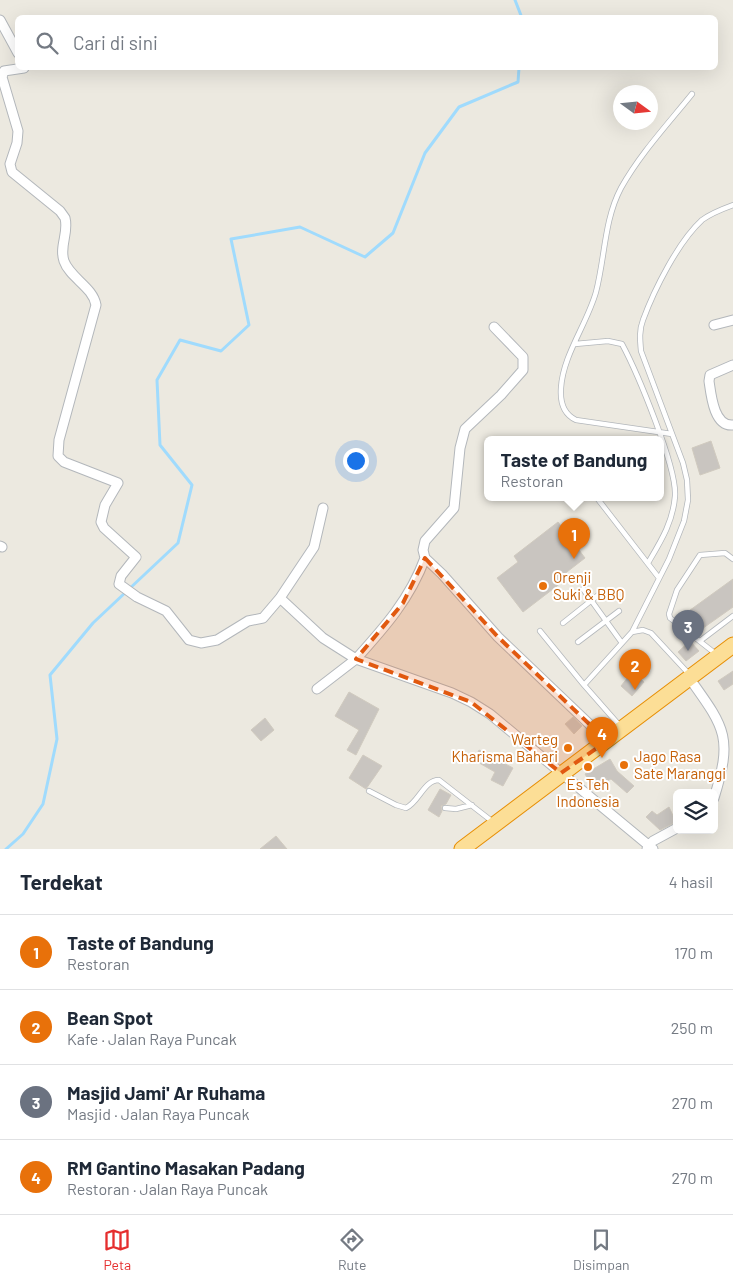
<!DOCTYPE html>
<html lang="id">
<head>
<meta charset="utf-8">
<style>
	:root { --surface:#fff; --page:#f2f2f3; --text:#1f2937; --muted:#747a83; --line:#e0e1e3; --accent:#e52e2e }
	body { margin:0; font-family:Barlow,sans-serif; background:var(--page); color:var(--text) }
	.controls { position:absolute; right:15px; bottom:15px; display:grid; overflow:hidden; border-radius:8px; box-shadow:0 5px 20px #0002 }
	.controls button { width:45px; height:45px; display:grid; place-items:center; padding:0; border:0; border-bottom:1px solid var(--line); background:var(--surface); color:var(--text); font:25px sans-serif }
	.compass { position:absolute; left:613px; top:85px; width:45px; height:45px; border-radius:50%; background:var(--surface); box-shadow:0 5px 20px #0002; rotate:105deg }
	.you { position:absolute; left:355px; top:460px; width:18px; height:18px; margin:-12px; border:4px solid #fff; border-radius:50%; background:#1a73e8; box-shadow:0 0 0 8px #1a73e833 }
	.badge { display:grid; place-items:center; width:32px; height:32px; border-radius:50%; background:var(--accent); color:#fff; font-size:16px; font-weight:700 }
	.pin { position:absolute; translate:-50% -41px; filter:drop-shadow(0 1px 2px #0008) }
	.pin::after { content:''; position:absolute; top:26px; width:18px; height:15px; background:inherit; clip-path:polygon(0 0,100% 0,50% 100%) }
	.popup { position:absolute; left:484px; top:436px; width:180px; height:65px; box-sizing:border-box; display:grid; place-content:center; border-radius:8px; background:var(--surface); filter:drop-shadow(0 1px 4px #0005); font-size:16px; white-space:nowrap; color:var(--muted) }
	.popup b { font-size:19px; color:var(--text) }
	.popup::after { content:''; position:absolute; left:50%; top:100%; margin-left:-10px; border:10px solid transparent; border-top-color:var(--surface) }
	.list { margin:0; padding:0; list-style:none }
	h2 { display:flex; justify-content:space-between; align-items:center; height:65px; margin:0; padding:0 20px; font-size:21px }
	h2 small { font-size:16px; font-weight:400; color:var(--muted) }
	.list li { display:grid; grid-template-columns:32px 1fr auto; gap:15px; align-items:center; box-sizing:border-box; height:75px; padding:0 20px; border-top:1px solid var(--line) }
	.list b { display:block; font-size:19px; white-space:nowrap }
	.list p { margin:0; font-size:16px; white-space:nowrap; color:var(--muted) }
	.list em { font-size:16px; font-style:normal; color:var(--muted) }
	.icon { flex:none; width:28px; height:28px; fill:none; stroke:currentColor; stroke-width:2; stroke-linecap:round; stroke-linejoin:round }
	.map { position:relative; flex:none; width:733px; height:849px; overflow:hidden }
	.search { position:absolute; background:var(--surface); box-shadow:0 5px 20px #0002; left:15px; right:15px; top:15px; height:55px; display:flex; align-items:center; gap:12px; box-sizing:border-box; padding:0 18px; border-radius:8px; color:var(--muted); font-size:19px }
	.sheet { height:365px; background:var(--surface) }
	nav { display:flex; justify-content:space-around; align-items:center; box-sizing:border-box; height:70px; border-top:1px solid var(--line); background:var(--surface); font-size:14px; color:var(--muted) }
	nav a { display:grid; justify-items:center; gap:2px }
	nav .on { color:var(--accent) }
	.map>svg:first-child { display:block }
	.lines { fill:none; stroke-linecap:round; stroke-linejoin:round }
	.stream { stroke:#a0dbfd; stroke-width:3 }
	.building { fill:#c9c5c0; stroke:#d0cabf }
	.service-casing { stroke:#b3b7bb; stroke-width:6 }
	.minor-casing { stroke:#b3b7bb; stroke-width:11 }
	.trunk-casing { stroke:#e78f05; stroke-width:17 }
	.service { stroke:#fff; stroke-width:4.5 }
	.minor { stroke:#fff; stroke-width:9 }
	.trunk { stroke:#fcde96; stroke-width:15 }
	.marked { fill:#e15910; fill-opacity:0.2; stroke:#e15910; stroke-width:4; stroke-dasharray:10 6; stroke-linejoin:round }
	.food-dot { fill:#e8710a; stroke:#fff; stroke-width:2 }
	.labels { text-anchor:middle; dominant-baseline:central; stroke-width:4; stroke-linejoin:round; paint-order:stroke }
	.food-label { font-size:15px; fill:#c56008; stroke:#fff; text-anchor:start }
</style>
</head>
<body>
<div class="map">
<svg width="733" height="849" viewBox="0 0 733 849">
	<rect width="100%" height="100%" fill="#ece9e0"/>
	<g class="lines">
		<path class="stream" d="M515,0l7,18
			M6,849l17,-15 20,-30 14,-65 -7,-64 43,-52 85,-80 14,-58 -32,-40 -3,-65 23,-40 41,11 28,-26 -18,-86 69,-12 65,30 28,-24 32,-80 34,-46 59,-25 1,-14"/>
	</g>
	<path class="building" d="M711,441l9,27 -20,7 -8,-27z
		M558,522l27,36 -22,17 3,4 -43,33 -26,-34 21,-16 -4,-6z
		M733,579v28l-34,24 -13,-18z
		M690,641l9,10 -13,10 -8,-9z
		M733,671v13l-9,6 -6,-9z
		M632,672l12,10 -12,14 -11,-10z
		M349,692l30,17 -23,46 -9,-5 12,-20 -24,-14z
		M573,717l9,9 -8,8 -9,-10z
		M265,718l9,12 -13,11 -10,-11z
		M479,750l34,18 -10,18 -12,-6 4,-8 -21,-12z
		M363,755l19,11 -16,23 -17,-11z
		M610,759l7,12 17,15 -7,7 -16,-14 -4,2 -1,-3 -14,8 -7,-12z
		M440,789l11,6 -5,9 -5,2 1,5 -3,6 -11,-7z
		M669,807l7,15 -16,8 -14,-13 6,-6 5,4z
		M276,836l11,13h-27z"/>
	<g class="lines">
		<g class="service-casing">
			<path id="service" d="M575,344l33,-3 14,3c15,28 55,123 53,152 -2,26 -14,45 -27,67
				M672,434l-96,-14c-13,-6 -16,-18 -15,-32 2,-33 26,-64 35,-96 9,-34 8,-72 25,-104 19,-34 46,-63 71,-94
				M597,498l62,80
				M583,589l39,54
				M563,623l39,-31
				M540,631l44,54
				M632,632l11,-2 8,3 38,41
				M700,641l33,-25
				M578,642l41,-31
				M716,654l-46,-36 -1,-4 8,-24 23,-35 25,-2 8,6
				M620,726l-36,-41 48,-53 37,-73 15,-38 4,-21 -1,-20 -4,-17 -42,-112c-1,-11 -2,-21 2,-31 11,-30 35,-78 59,-100 9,-7 20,-11 31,-15
				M369,791l27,14 10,3c13,-6 18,-28 33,-28l54,42
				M445,808l11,1 16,-4"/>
		</g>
		<g class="minor-casing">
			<path id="minor" d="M0,20l18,33
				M24,68l-20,3 -2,6 16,54 -1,12 -7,21 2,8 48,39 5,7c4,15 -6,28 -1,43 6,17 29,26 32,44l-37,135 -1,16 6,6 54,21 -13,22 -4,17 3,6 32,29 -15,19 -2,8 18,13 29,14 23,29 12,3 16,-3 31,-19 15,-3 17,-20 34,-51 9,-39
				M714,325l19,-5
				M494,327l29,30v13l-22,25 -36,34 -5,19 -6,60 -29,33 -2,9 2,8 17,16 56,63 109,104
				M733,365l-23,10 -1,6c2,14 5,46 24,44
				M0,546l2,1
				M280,598l43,40 33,21c28,-31 54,-60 69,-101
				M690,679c35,49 43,58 24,119
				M317,689l39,-30 96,34 19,9 19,12 163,135
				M647,849l6,-8 24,-13"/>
		</g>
		<g class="trunk-casing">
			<path id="trunk" d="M462,849l271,-204"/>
		</g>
		<use href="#service" class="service"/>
		<use href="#minor" class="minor"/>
		<use href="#trunk" class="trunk"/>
	</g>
	<path class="marked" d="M425,558l73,79 109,104 -46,32 -90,-71 -115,-43 47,-56z"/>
	<g class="food-dot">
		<circle cx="543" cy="586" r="5"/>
		<circle cx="568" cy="748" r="5"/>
		<circle cx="624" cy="765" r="5"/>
		<circle cx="588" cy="767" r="5"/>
	</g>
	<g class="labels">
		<g class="food-label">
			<text x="553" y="577">Orenji<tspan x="553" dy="17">Suki &amp; BBQ</tspan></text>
			<text x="558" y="739" text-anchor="end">Warteg<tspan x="558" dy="17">Kharisma Bahari</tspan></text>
			<text x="634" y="756">Jago Rasa<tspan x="634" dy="17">Sate Maranggi</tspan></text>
			<text x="588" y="784" text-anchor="middle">Es Teh<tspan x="588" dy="17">Indonesia</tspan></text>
		</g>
	</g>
</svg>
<div class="controls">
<button><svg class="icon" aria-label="layers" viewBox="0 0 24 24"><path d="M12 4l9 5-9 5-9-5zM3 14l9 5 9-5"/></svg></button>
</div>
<svg class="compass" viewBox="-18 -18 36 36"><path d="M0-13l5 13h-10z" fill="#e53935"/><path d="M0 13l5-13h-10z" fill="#747a83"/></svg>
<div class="you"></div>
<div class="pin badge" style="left:574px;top:559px;background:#e8710a">1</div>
<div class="popup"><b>Taste of Bandung</b>Restoran</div>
<div class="pin badge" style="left:635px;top:690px;background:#e8710a">2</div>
<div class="pin badge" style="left:688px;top:651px;background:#6b7280">3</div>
<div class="pin badge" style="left:602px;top:758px;background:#e8710a">4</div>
<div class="search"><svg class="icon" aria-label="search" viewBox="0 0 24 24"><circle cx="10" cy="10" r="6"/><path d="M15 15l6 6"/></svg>Cari di sini</div>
</div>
<section class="sheet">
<h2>Terdekat<small>4 hasil</small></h2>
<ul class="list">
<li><span class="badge" style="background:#e8710a">1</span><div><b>Taste of Bandung</b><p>Restoran</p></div><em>170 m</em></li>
<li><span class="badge" style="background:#e8710a">2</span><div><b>Bean Spot</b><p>Kafe · Jalan Raya Puncak</p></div><em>250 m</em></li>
<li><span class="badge" style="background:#6b7280">3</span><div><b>Masjid Jami' Ar Ruhama</b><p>Masjid · Jalan Raya Puncak</p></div><em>270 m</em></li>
<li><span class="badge" style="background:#e8710a">4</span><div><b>RM Gantino Masakan Padang</b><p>Restoran · Jalan Raya Puncak</p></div><em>270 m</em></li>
</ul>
</section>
<nav>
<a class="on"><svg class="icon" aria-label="map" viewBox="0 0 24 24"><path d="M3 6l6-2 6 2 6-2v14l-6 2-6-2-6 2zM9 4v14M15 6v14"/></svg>Peta</a>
<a><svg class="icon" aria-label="directions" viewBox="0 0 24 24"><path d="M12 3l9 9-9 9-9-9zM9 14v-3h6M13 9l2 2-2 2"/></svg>Rute</a>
<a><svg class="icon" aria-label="saved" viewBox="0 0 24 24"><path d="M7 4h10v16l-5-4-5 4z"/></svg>Disimpan</a>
</nav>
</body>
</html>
